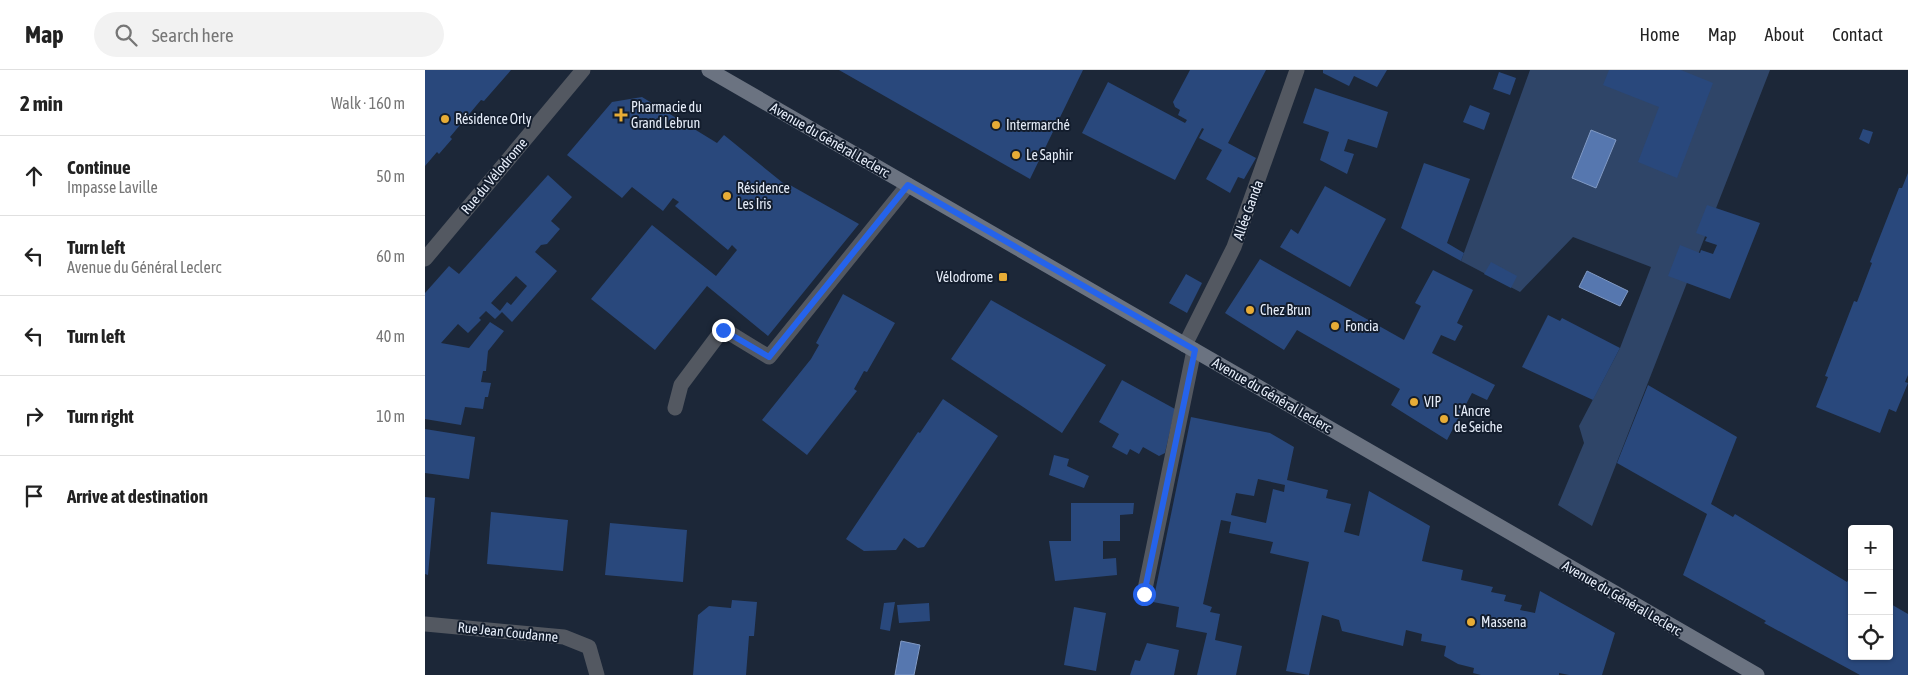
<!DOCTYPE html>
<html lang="en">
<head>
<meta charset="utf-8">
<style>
	:root { --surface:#fff; --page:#f2f2f2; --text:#222; --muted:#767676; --line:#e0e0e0 }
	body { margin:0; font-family:"Asap Condensed",sans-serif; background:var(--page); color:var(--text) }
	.controls { position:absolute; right:15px; bottom:15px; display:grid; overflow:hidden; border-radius:5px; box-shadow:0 1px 4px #0004 }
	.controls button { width:45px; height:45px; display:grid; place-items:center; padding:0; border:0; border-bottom:1px solid var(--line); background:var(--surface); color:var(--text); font:25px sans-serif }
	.stop { position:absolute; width:15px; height:15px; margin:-11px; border:4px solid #2563eb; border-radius:50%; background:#fff }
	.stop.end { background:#2563eb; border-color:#fff; box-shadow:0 1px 5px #0008 }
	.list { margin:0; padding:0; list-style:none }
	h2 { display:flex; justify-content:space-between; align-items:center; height:65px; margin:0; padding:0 20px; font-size:21px }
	h2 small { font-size:16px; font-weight:400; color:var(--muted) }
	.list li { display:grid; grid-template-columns:32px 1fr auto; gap:15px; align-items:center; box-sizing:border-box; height:80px; padding:0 20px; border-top:1px solid var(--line) }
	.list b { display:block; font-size:19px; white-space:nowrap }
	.list p { margin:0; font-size:16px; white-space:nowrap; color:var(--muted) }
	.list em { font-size:16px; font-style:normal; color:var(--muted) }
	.icon { flex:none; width:28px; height:28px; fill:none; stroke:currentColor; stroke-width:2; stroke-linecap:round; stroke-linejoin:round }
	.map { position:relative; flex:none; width:1483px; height:605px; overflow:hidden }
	header { display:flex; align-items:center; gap:30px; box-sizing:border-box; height:70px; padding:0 25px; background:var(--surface); border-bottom:1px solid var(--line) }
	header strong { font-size:24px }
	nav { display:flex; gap:28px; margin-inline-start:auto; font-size:18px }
	.search { width:350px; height:45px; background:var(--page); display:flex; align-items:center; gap:12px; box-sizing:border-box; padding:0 18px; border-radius:28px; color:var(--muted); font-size:19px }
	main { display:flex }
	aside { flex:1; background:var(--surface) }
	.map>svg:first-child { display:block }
	.green { fill:#2f4568 }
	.water { fill:#5677af; stroke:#819ac5 }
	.building { fill:#29487c; fill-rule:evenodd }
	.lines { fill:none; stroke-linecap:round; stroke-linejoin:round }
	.lane { stroke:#535861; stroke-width:15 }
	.street { stroke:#535861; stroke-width:15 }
	.secondary { stroke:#6b7381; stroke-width:15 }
	.route { stroke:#2563eb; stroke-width:6 }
	.poi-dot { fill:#e7ac36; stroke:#131d2d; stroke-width:2 }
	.labels { text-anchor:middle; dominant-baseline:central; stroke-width:4; stroke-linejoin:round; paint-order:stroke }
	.poi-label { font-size:14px; fill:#e6edf9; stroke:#131d2d; text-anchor:start }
	.street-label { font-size:14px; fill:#e6edf9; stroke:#131d2d }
</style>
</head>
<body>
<header>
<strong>Map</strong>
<div class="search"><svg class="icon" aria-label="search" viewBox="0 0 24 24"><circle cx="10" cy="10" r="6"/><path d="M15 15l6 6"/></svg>Search here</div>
<nav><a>Home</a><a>Map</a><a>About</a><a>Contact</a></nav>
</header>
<main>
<aside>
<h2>2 min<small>Walk · 160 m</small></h2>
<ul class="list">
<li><svg class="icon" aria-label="ahead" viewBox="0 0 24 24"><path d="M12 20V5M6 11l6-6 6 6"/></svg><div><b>Continue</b><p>Impasse Laville</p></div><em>50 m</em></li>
<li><svg class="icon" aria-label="left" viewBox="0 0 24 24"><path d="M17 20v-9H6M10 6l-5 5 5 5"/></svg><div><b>Turn left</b><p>Avenue du Général Leclerc</p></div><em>60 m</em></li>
<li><svg class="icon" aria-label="left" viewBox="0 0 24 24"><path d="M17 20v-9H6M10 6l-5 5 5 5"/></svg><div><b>Turn left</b></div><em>40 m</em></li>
<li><svg class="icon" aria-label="right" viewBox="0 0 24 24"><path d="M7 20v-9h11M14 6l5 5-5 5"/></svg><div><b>Turn right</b></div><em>10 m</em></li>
<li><svg class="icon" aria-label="arrive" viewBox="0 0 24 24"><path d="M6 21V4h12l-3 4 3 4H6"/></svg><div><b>Arrive at destination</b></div></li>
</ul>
</aside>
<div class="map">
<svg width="1483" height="605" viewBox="0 0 1483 605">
	<rect width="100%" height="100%" fill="#1c2738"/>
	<path class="green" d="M1105,0h240l-178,456 -34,-21 26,-62 -5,-17 41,-78 31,-81 -78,-30 -53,55 -59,-31z"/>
	<path class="water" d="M1166,60l25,10 -20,48 -24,-10z
		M1162,201l41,20 -8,15 -41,-19z
		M476,571l19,4 -6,30h-19z"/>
	<path class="building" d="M0,0h86l-27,31 -3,-1 -31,37 2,2 -13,15 -2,-2 -12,14z
		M414,0h244l-53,109z
		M765,0h76l-38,73 28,15 -12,21 -6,-2 -8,16 -24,-14 16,-29 -23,-12 5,-9 -2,-1 -27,52 -93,-47 26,-51 77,41 2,-3 -9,-5 2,-5 -5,-3 -2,-5z
		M898,0h64l-10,17 -23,-11 -5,10 -26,-13z
		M1184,0h72l32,13 -36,95 -39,-16 21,-55 -56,-22z
		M1074,2l17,6 -6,17 -17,-6z
		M890,18l73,24 -11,36 -29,-9 -4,12 10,3 -7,20 -27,-14 9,-28 -26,-9z
		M217,27l75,46 7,-8 64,52 2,-2 69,39 -91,112 -61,-50 -52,64 -64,-51 61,-74 64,51 21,-26 -5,-5 -4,5 -53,-44 4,-4 -6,-4 -10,13 -31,-24 -10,11 -55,-43 45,-53z
		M1045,35l20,8 -6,17 -21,-8z
		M1438,59l10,3 -4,12 -10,-5z
		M999,93l46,16 -23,64 17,10 -3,8 -60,-33z
		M1483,103v202l-3,7 3,1 -12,29 -7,-3 -9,24 -64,-26 12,-30 -3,-1 29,-75 3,1 15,-39 -2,-1 29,-74h3z
		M123,105l24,22 -21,24 9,8 -13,15 -6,1 -6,7 22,19 -45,51 -10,-10 -7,7 -9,-8 -7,7 2,2 -13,13 -10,-9 -17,19 28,5 21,-26 14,9 -16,20 -2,20h-3l-2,11 10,1 -3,14h-3l-2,12 -18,-2 -4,18 -36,-6v-126l24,-27 10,8zM91,206l11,10 -16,19 -4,-3 -7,9 -9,-8z
		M900,116l61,33 -36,68 -70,-40 11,-18 7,5z
		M1282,135l53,18 -30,76 -62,-23 12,-31 20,8 1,-3 12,4 4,-9 -12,-4 2,-4 -11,-4z
		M835,189l144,81 17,-34 -6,-3 18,-33 40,20 -16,33 6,3 -8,15 -14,-6 -9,18 63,32 -8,15 -15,-7 -25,47 -56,-35 9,-16 -103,-59 -13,20 -59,-37z
		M1066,192l26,14 -6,12 -27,-14z
		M761,204l16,9 -15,30 -18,-10z
		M418,224l52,29 -28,49 -3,-1 -10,18 3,2 -50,64 -45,-35 49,-61 8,-14 -3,-2z
		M566,230l115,65 -44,68 -111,-74z
		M1123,245l12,6 2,-3 58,30 -27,52 -71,-33z
		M697,310l53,29 -10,44 -6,3 -16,-9 -4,7 -9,-5 -3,6 -15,-8 7,-13 -20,-12z
		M1223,315l89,52 -26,67 22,13 2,-3 112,68 1,-2 4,2v74h37v-53l19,11v61h-48l-96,-52 2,-2 -83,-46 24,-61 -90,-51z
		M518,329l55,37 -74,111 -6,1 -14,-10 -8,12 -32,1 -18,-12 72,-107 2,1z
		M766,347l79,16 24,14 -7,33 41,10 -2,8 25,6 -7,28 15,4 10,-45 61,35 -8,35 41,9 -2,10 32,7 -2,5 15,3 -2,6 18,4 -2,5 15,3 5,-22 75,42 -13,42h-33l-10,-2v2h-78l-8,-2 1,-5 -16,-4 -14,-8 2,-10 -25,-5 1,-7 -16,-4 -3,16 -61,-15 -3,-11 -17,-5 -13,60 -23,-4 23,-109 -39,-9 3,-11 -44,-9 2,-11 -10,-2 -18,84 9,3 -2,5 10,2 -5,26 27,6 -6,29h-39l10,-42 -31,-6 3,-20 -26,-5zM833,409l27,6 -1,7 -11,-3 -7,34 -35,-8 5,-22 18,3z
		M0,359l50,8 -6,42 -44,-6z
		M629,385l15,4 -2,7 22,10 -5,12 -35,-13z
		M0,427l10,1 -7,77 -3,-1z
		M646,433h63l-1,11 -13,1v26h-17v18l13,-1 1,17 -62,6 -6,-40h22z
		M66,442l77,8 -5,51 -76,-7z
		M185,453l77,7 -4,52 -78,-7z
		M307,530l25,2 -3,34h-5l-3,39h-53l5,-60 11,-9 22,2z
		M470,532l-5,29 -10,-2 4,-26z
		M504,533l1,18 -31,2 -2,-18z
		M649,537l32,6 -10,58 -32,-6z
		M722,573l32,7 -5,25h-44l5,-15 5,1z"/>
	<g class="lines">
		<path class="lane" d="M760,275l49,-98 63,-177
			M250,338l6,-23 42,-56 46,28 139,-172"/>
		<path class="street" d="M0,189l158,-189
			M719,524l50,-244
			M0,554l139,13 25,10 8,28"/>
		<path class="secondary" d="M284,0l1048,605"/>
	</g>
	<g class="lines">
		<path class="route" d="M298,260l46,27 139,-172 287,165 -51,244"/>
	</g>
	<g class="poi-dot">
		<path d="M193.5 37.5h5v5h5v5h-5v5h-5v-5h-5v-5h5z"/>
		<circle cx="20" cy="49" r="5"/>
		<circle cx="571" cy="55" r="5"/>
		<circle cx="591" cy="85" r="5"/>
		<circle cx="302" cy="126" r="5"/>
		<rect x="573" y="202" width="10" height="10" rx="2.5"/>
		<circle cx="825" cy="240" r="5"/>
		<circle cx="910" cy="256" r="5"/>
		<circle cx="989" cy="332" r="5"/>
		<circle cx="1019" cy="349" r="5"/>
		<circle cx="1046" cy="552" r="5"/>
	</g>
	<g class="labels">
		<g class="poi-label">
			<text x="206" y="37">Pharmacie du<tspan x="206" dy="16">Grand Lebrun</tspan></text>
			<text x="30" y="49">Résidence Orly</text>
			<text x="581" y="55">Intermarché</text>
			<text x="601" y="85">Le Saphir</text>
			<text x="312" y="118">Résidence<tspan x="312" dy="16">Les Iris</tspan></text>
			<text x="568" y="207" text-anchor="end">Vélodrome</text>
			<text x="835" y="240">Chez Brun</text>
			<text x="920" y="256">Foncia</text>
			<text x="999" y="332">VIP</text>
			<text x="1029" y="341">L'Ancre<tspan x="1029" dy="16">de Seiche</tspan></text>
			<text x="1056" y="552">Massena</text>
		</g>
		<g class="street-label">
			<text transform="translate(405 70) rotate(30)">Avenue du Général Leclerc</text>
			<text transform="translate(69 106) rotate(-50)">Rue du Vélodrome</text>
			<text transform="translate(823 140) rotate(-70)">Allée Ganda</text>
			<text transform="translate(847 325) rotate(30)">Avenue du Général Leclerc</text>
			<text transform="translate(1197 528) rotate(30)">Avenue du Général Leclerc</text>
			<text transform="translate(83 562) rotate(6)">Rue Jean Coudanne</text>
		</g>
	</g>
</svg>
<div class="controls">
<button>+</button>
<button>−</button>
<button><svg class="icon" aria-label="locate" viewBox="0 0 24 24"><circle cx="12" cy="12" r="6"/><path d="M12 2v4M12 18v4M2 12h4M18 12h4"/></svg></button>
</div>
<div class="stop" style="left:719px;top:524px"></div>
<div class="stop end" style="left:298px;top:260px"></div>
</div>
</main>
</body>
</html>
